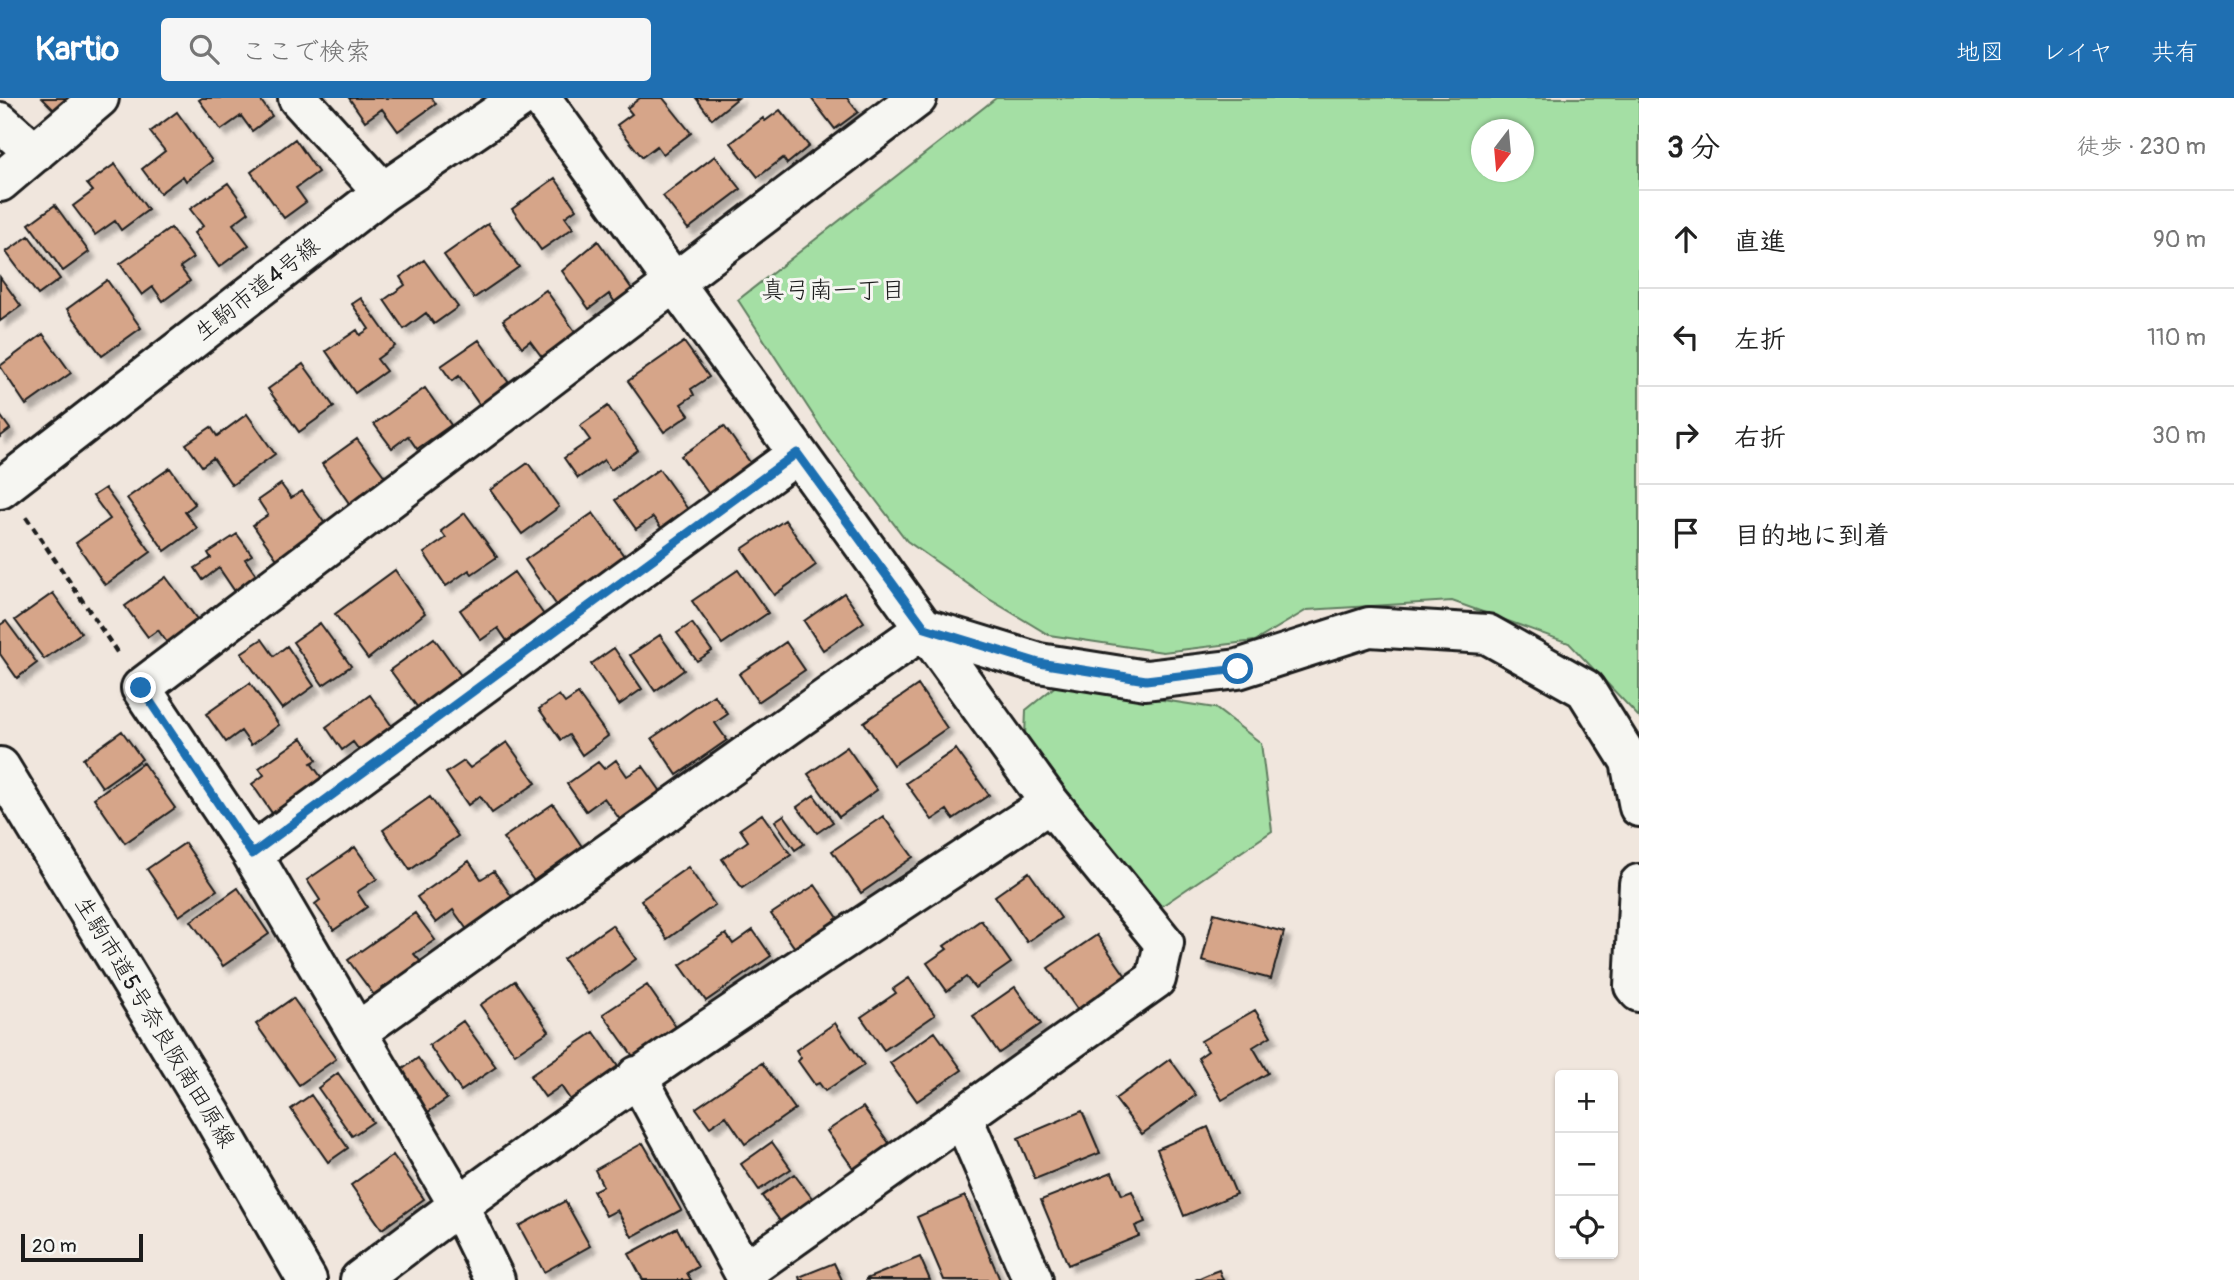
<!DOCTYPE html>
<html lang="ja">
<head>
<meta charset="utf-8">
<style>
	:root { --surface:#fff; --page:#f6f6f6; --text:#222; --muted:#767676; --line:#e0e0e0; --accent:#1f6fb2 }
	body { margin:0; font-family:Pangolin,"Klee One",sans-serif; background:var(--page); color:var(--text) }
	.controls { position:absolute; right:21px; bottom:21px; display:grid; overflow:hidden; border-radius:7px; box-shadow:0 2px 5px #0004 }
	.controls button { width:63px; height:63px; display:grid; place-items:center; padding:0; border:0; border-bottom:2px solid var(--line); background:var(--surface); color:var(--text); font:35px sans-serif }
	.compass { position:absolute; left:1471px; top:21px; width:63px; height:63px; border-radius:50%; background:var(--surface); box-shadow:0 2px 5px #0004; rotate:196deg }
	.scale { position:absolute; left:21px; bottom:18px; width:122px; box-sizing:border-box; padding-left:7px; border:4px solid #1c1c1c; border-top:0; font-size:19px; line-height:24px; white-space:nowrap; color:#1c1c1c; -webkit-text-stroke:5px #f6f6f2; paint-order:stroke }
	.stop { position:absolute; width:21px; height:21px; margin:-16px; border:5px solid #1f6fb2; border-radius:50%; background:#fff }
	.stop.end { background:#1f6fb2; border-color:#fff; box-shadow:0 2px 7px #0008 }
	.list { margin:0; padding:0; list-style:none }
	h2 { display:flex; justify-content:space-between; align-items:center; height:91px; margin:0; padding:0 28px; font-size:30px }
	h2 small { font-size:23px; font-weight:400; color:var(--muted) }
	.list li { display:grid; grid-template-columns:46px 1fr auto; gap:21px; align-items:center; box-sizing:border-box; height:98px; padding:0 28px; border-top:2px solid var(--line) }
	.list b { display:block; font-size:26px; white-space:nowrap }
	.list em { font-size:23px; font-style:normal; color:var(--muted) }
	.icon { flex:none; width:38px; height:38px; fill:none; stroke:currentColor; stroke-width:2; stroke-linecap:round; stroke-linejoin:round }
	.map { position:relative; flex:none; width:1639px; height:1182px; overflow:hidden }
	header { display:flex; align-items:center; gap:42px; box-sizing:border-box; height:98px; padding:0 35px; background:var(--accent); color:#fff }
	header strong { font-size:33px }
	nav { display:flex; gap:38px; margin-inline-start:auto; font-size:24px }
	.search { width:490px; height:63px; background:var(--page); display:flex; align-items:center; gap:18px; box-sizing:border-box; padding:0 24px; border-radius:7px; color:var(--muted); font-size:26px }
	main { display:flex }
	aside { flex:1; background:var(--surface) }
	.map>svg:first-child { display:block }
	.green { fill:#a4dfa4; stroke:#607e60; stroke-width:2; fill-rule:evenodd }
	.building { fill:#d6a589; stroke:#1c1c1c; stroke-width:2; filter:url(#shadow) }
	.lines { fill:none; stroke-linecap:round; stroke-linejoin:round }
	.minor-casing { stroke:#1c1c1c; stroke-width:44 }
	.path { stroke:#1c1c1c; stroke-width:4.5; stroke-dasharray:7 5; stroke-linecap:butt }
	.minor { stroke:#f6f6f2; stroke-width:38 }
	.route { stroke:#1f6fb2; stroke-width:9 }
	.labels { text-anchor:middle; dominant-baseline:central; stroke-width:6; stroke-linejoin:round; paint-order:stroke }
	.street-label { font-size:23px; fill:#1c1c1c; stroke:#f6f6f2 }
	.neighbourhood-label { font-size:24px; fill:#1c1c1c; stroke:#f6f6f2 }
</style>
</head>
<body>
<header>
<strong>Kartio</strong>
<div class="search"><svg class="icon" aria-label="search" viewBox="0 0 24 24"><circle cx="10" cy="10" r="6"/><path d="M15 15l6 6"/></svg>ここで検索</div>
<nav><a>地図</a><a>レイヤ</a><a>共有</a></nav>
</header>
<main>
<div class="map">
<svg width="1639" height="1182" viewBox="0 0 1639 1182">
	<defs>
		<filter id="shadow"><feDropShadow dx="6" dy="6" stdDeviation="2" flood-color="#0004"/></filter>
	</defs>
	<rect width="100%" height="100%" fill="#f0e6dd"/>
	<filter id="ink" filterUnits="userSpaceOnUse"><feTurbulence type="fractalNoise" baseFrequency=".0143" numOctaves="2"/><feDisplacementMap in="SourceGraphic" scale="14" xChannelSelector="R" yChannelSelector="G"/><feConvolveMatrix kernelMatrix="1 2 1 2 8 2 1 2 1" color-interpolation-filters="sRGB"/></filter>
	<g filter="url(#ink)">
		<path class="green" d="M996,0h643v619l-70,-74 -117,-42 -145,9 -52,31 -92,11 -114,-17 -60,-36 -82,-58 -81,-106 -88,-135zM1482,32h42v42h-42z
			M1058,586l157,24 46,35 11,88 -113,77 -134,-171 1,-27z"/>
		<path class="building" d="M42,0h31l-15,16z
			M202,0h57l13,18 -20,15 -11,-15 -20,14 -22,-30z
			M349,0h83l4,6 -38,27 -16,-22 -17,12z
			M640,0h23l28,35 -28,21 -6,-8 -15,11 -25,-32 15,-11 -5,-6z
			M696,0h42l-26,21z
			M811,0h36l11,14 -23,17z
			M780,12l29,36 -22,18 -4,-6 -25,19 -27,-34 32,-25 2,3z
			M177,14l35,49 -26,20 -3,-5 -23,17 -18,-24 23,-18 -15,-19z
			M295,41l23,33 -22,16 10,14 -22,16 -33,-46z
			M715,58l26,33 -53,40 -25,-33z
			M115,66l33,46 -27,20 -6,-9 -20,14 -22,-29 20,-15 -6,-7z
			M555,80l21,31 -11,8 8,11 -32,22 -29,-41z
			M228,85l21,29 -16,12 16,21 -30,22 -25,-34 9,-7 -13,-17z
			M55,107l34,47 -26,19 -34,-47z
			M488,126l31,43 -45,31 -30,-43z
			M171,130l22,30 -13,9 10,14 -27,20 -10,-14 -11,8 -22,-31z
			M29,138l31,43 -22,16 -32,-43z
			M598,143l36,51 -17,13 -8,-11 -20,15 -27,-38z
			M424,162l34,47 -24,17 -8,-11 -22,16 -20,-29 21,-15 -5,-8z
			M0,179l21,29 -21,15z
			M107,182l34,48 -39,28 -35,-47z
			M546,192l30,43 -34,24 -12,-16 -8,6 -19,-27z
			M361,200l34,48 -18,13 9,12 -31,22 -29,-42 31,-21 3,5 9,-6 -17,-25z
			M43,236l28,39 -45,32 -26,-39z
			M479,242l32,46 -30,21 -22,-31 -7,5 -11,-15z
			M684,244l25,35 -18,12 3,6 -13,9 8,11 -25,17 -36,-51z
			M303,266l31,43 -35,25 -31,-43z
			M425,290l26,37 -34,24 -9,-13 -16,12 -18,-24z
			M608,308l30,44 -27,20 -7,-10 -26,18 -14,-20 26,-18 -10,-14z
			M247,316l28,40 -43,31 -19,-27 -11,8 -16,-22 25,-17 6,9z
			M0,317l10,14 -10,8z
			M724,328l33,46 -43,29 -33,-45z
			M357,341l31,42 -37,25 -29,-42z
			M528,365l31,44 -37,27 -32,-44z
			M170,370l25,36 -10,8 12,16 -32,23 -38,-53z
			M659,371l33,46 -26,19 -13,-17 -17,12 -21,-29z
			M281,386l10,14 11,-7 26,37 -49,34 -26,-37 15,-10 -10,-15z
			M105,390l46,64 -46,33 -29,-42 34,-24 -17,-23z
			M465,415l32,44 -25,17 -3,-4 -23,16 -22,-33 22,-15 -5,-7z
			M593,415l39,54 -72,43 -35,-50z
			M785,422l31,45 -42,30 -32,-46z
			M237,436l15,21 -7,4 13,19 -22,15 -17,-25 -16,12 -8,-12 16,-10 -3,-5z
			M395,472l30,43 -57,46 -33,-45z
			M738,472l30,43 -46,31 -30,-43z
			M514,474l30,43 -37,26 -9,-13 -17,12 -21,-30z
			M166,479l33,45 -31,22 -10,-14 -10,7 -23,-31z
			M53,495l28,40 -37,26 -29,-39z
			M844,495l20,29 -41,28 -19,-29z
			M6,523l31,42 -20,15 -17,-24v-29z
			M320,525l31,43 -28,19 -30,-43z
			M692,525l20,28 -15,10 -20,-28z
			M660,537l24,35 -29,21 -25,-36z
			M434,540l28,39 -44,31 -28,-38z
			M262,541l12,17 13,-10 27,40 -32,23 -41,-56z
			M786,544l19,28 -47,32 -19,-28z
			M614,550l28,41 -23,16 -28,-41z
			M250,585l29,42 -28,20 -10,-14 -15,11 -20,-28z
			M918,587l29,43 -54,37 -29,-43z
			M578,596l30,42 -26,19 -13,-20 -8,5 -22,-31 20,-14 6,8z
			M370,597l28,40 -33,23 -12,-16 -11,8 -16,-23z
			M714,597l14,19 -13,9 12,17 -50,35 -25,-37z
			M122,633l20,28 -40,28 -19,-28z
			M302,640l15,22 -6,3 13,18 -50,35 -22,-32 12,-9 -5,-7z
			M507,644l29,41 -44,30 -12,-17 -12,9 -22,-32 18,-12 6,7z
			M847,649l30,43 -38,27 -31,-43z
			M956,651l33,46 -36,24 -6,-9 -15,10 -26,-37z
			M616,662l11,16 16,-10 19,27 -41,28 -17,-23 -18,13 -19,-27 31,-22 6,7z
			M143,665l32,45 -50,35 -31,-45z
			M814,697l19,27 -16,11 -20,-26z
			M430,699l28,39 -48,34 -27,-40z
			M553,706l30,44 -49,33 -31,-43z
			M762,716l29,41 -49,33 -20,-29 26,-18 -8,-12z
			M784,717l20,29 -9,6 -20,-29z
			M883,718l30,41 -52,36 -29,-42z
			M185,745l32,47 -38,26 -32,-47z
			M355,749l22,32 -20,13 10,15 -33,23 -19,-26 5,-4 -13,-20z
			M469,763l12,18 13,-8 20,29 -46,31 -15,-21 -17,13 -19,-26z
			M688,769l27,38 -48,34 -26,-39z
			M1029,774l32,46 -34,24 -32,-46z
			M815,787l23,33 -43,30 -24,-34z
			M238,790l31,46 -46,32 -32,-45z
			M415,815l20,27 -21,14 7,8 -47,33 -26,-35z
			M1214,815l70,19 -13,47 -69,-18z
			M981,822l30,43 -36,25 -9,-11 -19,14 -20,-28 20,-14 -3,-3z
			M612,827l24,34 -48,35 -25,-35z
			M753,832l18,26 -65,45 -26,-36 46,-31 7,10z
			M1097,837l33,47 -48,34 -34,-48z
			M909,880l26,37 -51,35 -23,-33 35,-24 -3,-4z
			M515,883l34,50 -34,23 -35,-49z
			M647,887l31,45 -43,29 -32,-45z
			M1015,889l26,37 -42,29 -26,-37z
			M293,900l43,61 -37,26 -43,-61z
			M1255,912l16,26 -18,11 15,26 -46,27 -24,-42 10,-7 -7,-10z
			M463,923l33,46 -35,24 -32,-46z
			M835,925l29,42 -39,26 -6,-8 -4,2 -17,-24 3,-3 -5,-8z
			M594,934l27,39 -48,33 -12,-18 -16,11 -15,-21z
			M935,934l27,38 -45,31 -27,-38z
			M418,960l29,41 -19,13 -28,-41z
			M1170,961l26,36 -54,39 -27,-35z
			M762,965l33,46 -50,35 -19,-28 -16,11 -14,-19z
			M338,975l35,49 -21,14 -34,-48z
			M311,997l37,53 -20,14 -37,-53z
			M863,1009l31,43 -36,25 -31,-44z
			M1082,1013l18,42 -65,26 -17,-41z
			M1208,1029l28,67 -52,22 -27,-67z
			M772,1044l19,27 -32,21 -18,-26z
			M643,1045l38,67 -49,27 -15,-27 -11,6 -13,-25 10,-5 -8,-16z
			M393,1057l31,44 -42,30 -31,-44z
			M1112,1074l10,23 10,-4 13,31 -10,4 4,10 -71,29 -27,-65z
			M794,1076l21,28 -32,23 -21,-29z
			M965,1098l35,84h-56l-27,-63z
			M565,1103l25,45 -46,26 -25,-46z
			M677,1130l21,39 -11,6 4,7h-48l-14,-26z
			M920,1159l10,23h-64v-1z
			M834,1165l8,17h-42l-1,-3z
			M1219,1172l4,10h-28l16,-7z"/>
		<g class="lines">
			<g class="minor-casing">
				<path id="minor" d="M298,0l85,94
					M541,0l509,705 114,140 -8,36 -412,293
					M0,24l35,31
					M0,84l99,-84
					M0,391l383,-297 138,-94
					M0,669l212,348 95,165
					M252,756l545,-400
					M1639,786l-5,102 5,6
					M357,934l568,-404 114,35 107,17 92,-11 131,-42 118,7 98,55 45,72 9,46
					M637,978l111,204
					M963,1020l70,162
					M360,1182c222,-172 457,-323 690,-477
					M495,1182l-37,-76 -206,-350 -111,-166 776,-590"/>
			</g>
			<path class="path" d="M26,419l93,138"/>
			<use href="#minor" class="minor"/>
		</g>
	</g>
	<g class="lines" filter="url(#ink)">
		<path class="route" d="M141,590l111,166 545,-401 128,175 114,35 107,17 92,-11"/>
	</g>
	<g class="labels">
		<g class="street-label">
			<text transform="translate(257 191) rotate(-38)">生駒市道4号線</text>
			<text transform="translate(155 924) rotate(59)">生駒市道5号奈良阪南田原線</text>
		</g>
		<g class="neighbourhood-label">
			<text x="833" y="192">真弓南一丁目</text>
		</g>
	</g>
</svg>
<div class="controls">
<button>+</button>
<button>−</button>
<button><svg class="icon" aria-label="locate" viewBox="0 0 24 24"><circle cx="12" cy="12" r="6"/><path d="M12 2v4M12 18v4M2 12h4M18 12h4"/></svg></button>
</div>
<svg class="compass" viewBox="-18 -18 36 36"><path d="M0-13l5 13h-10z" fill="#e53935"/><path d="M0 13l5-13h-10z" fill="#767676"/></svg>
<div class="scale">20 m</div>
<div class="stop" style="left:1238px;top:571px"></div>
<div class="stop end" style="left:141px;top:590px"></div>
</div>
<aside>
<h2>3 分<small>徒歩 · 230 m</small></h2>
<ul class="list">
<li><svg class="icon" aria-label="ahead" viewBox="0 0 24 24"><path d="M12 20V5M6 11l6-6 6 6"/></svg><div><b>直進</b></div><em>90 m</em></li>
<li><svg class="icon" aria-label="left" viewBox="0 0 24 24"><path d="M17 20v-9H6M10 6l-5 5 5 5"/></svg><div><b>左折</b></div><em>110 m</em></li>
<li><svg class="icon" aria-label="right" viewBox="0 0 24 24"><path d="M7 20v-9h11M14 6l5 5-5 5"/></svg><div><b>右折</b></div><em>30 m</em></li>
<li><svg class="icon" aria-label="arrive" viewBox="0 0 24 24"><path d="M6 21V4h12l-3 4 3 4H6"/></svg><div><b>目的地に到着</b></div></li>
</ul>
</aside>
</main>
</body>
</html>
